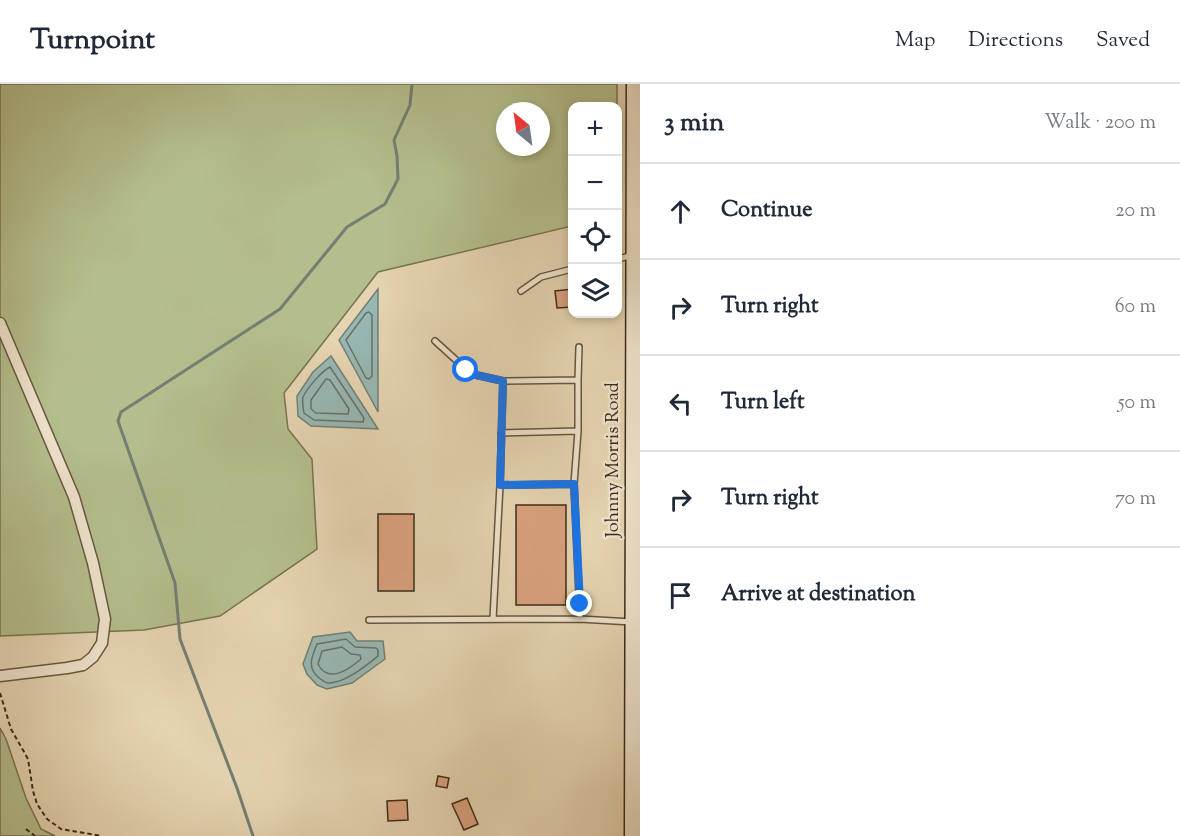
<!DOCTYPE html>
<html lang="en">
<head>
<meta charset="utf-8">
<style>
	:root { --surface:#fff; --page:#f6f6f7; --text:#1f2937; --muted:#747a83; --line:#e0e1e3 }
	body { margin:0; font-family:"Sorts Mill Goudy",serif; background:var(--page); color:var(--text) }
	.controls { position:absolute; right:18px; top:18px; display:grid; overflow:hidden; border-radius:12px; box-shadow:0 3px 9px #0003 }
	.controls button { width:54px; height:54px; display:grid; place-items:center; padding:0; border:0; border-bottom:2px solid var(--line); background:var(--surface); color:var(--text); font:30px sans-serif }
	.compass { position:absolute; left:496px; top:18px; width:54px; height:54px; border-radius:50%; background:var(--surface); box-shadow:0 3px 9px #0003; rotate:331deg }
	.stop { position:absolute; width:18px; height:18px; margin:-14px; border:4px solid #1a73e8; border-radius:50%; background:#fff }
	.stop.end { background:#1a73e8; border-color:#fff; box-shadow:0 2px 6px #0008 }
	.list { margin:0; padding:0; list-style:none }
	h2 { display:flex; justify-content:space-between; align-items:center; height:78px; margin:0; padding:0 24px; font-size:26px }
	h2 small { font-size:20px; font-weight:400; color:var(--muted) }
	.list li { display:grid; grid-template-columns:39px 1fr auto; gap:18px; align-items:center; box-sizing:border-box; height:96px; padding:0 24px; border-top:2px solid var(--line) }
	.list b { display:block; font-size:22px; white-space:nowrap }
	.list em { font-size:20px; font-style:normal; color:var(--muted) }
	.icon { flex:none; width:33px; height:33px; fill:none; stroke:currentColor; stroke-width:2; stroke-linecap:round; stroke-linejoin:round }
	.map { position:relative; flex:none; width:640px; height:752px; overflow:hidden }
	header { display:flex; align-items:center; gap:36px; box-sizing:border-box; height:84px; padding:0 30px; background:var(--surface); border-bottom:2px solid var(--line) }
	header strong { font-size:28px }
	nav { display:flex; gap:33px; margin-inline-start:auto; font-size:21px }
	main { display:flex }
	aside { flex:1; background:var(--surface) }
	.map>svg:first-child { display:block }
	.green { fill:#b4bd8c; stroke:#787452; stroke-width:1.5; fill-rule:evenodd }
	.water { fill:#97b7b3; stroke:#737f75; stroke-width:1.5 }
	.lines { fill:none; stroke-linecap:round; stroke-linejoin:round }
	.shore { stroke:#6a7166; stroke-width:1.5 }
	.stream { stroke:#737f75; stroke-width:3 }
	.building { fill:#d9a17d; stroke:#3d2b19; stroke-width:1.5 }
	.lane-casing { stroke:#67553f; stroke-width:8 }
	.street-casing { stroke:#67553f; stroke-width:13 }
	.secondary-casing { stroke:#3d2b19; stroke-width:19 }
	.path { stroke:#3d2b19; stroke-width:2; stroke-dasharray:4.5 3; stroke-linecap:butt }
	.lane { stroke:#eee3cc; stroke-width:5 }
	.street { stroke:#eee3cc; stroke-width:10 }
	.secondary { stroke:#eee3cc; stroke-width:16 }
	.route { stroke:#1a73e8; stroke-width:8 }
	.labels { text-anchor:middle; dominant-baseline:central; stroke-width:5; stroke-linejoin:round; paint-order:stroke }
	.street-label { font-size:18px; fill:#3d2b19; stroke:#eee3cc }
</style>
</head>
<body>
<header>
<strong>Turnpoint</strong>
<nav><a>Map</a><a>Directions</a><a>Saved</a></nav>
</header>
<main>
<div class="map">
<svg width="640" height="752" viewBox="0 0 640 752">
	<rect width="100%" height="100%" fill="#e5d4b1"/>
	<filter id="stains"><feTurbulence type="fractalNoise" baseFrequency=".00333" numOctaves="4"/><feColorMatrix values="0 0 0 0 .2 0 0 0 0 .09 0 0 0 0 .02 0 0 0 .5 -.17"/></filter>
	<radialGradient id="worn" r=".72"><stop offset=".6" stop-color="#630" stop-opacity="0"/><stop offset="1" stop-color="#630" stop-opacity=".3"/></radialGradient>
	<path class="green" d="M0,0h617v22h-45v120l-194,46 -94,121 4,36 24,30 5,90 -97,67 -76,14 -144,6zM505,27h36v36h-36z
		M0,644l6,11 20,59 15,31 14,7h-55z"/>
	<path class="water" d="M378,205v123l-39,-72z
		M331,272l47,73 -67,-3 -13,-10 -1,-20 16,-24z
		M350,548l7,9h26l2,18 -33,24 -25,6 -10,-4 -10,-11 -4,-10 10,-27z"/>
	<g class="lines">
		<path class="shore" d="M369,228l3,3v61l-3,3 -3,-1 -20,-38 20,-27z
			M330,283l34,51 -1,4 -49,-2 -10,-7c-1,-5 -2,-11 -1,-16 4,-9 19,-26 27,-30z
			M326,295l4,1 19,29 -1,5 -32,-1 -5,-4v-9z
			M346,555l9,8 21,1 2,2v6c-11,9 -34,28 -50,27 -5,-1 -9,-5 -12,-8 -9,-10 -3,-20 1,-31z
			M342,563l9,7 9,1 1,4c-13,11 -33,25 -43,5l4,-13z"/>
		<path class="stream" d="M253,752l-16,-48 -57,-149 -5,-56 -57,-162 3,-9 159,-103 67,-82 38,-23 13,-25 -1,-23 -3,-16 16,-35 2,-21"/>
	</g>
	<path class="building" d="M573,205v18l-16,1 -2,-17z
		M516,421h50v100h-50z
		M378,430h36v77h-36z
		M438,692l11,2 -2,10 -11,-2z
		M467,714l11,26 -14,6 -12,-26z
		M407,716l1,20 -20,1 -1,-20z"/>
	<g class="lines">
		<g class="lane-casing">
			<path id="lane" d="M618,175l15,-4
				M521,207l20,-14 31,-8
				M435,257l32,29 9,5 27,6 -3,104
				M503,297l75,-1 1,-33
				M578,347v-51
				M501,349l77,-2 -4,53
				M493,535l7,-134 74,-1 6,135
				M369,536l211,-1 52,3"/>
		</g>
		<g class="street-casing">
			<path id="street" d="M0,239l74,174 19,66 12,56 -3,24 -9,14 -10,8 -16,3 -67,8"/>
		</g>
		<g class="secondary-casing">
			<path id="secondary" d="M633,752l2,-752"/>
		</g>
		<path class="path" d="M0,609l11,36 17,30 5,32 4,13 10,15 14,10 41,7
			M26,745l9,7"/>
		<use href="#lane" class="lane"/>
		<use href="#street" class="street"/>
		<use href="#secondary" class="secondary"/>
	</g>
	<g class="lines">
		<path class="route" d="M466,286l10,5 27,6 -3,104 74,-1 6,120"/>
	</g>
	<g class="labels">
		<g class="street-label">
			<text transform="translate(614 376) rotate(-90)">Johnny Morris Road</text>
		</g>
	</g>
	<rect width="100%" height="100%" filter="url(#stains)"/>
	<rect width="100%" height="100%" fill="url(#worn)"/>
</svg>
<div class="controls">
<button>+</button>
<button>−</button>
<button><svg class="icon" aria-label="locate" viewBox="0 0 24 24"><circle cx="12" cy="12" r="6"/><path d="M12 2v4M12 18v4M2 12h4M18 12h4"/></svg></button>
<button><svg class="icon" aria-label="layers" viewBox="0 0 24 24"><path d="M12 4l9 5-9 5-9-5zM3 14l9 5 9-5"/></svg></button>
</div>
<svg class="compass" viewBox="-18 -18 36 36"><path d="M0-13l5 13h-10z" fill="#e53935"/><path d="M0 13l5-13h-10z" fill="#747a83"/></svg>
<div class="stop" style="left:466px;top:286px"></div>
<div class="stop end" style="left:580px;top:520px"></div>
</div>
<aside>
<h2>3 min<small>Walk · 200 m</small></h2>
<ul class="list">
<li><svg class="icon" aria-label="ahead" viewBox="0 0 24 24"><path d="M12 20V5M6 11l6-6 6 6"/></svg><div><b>Continue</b></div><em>20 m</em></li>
<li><svg class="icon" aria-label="right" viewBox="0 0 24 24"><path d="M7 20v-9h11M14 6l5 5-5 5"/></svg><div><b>Turn right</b></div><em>60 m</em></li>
<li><svg class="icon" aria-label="left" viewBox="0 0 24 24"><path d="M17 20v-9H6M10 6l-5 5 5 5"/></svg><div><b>Turn left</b></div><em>50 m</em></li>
<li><svg class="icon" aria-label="right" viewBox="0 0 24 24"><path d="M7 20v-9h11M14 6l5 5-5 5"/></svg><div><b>Turn right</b></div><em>70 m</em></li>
<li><svg class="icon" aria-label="arrive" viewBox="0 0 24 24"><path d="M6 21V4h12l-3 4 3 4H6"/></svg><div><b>Arrive at destination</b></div></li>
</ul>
</aside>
</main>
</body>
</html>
